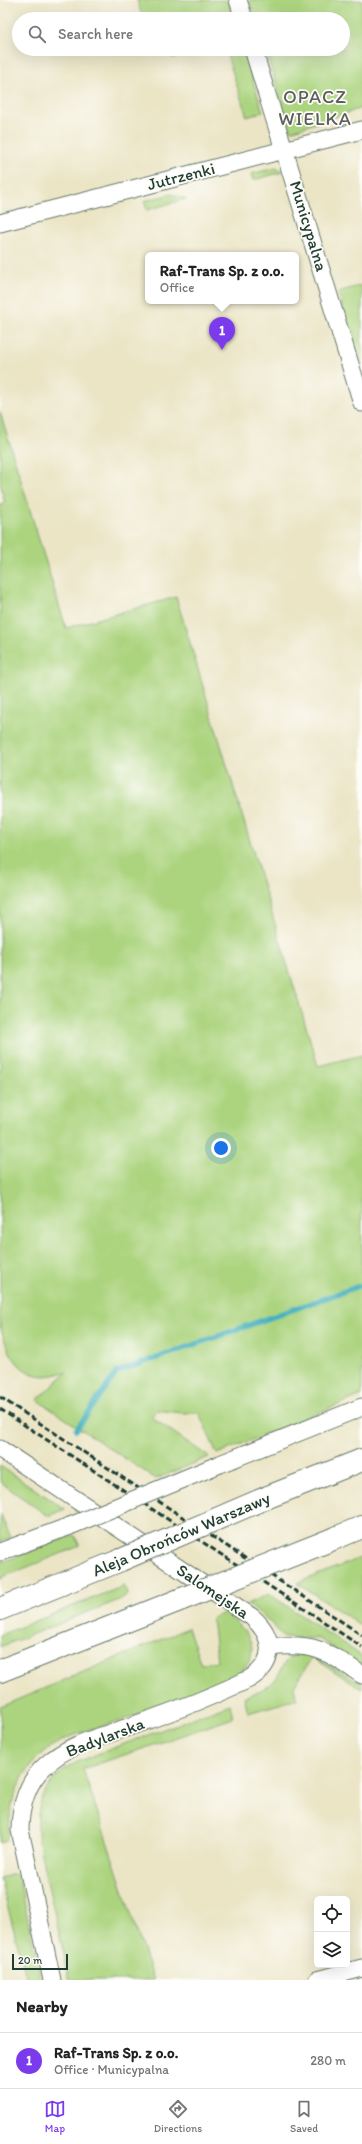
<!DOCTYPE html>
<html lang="en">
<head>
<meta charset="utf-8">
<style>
	:root { --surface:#fff; --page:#f6f6f6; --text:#222; --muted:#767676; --line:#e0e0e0; --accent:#7c3aed }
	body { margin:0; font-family:Itim,sans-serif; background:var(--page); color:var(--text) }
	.controls { position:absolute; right:12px; bottom:12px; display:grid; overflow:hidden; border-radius:6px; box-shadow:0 4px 16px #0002 }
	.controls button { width:36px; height:36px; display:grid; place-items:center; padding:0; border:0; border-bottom:1px solid var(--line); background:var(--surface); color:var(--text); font:20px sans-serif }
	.scale { position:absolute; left:12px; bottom:10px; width:56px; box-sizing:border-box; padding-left:4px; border:2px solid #1f3d34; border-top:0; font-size:11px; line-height:14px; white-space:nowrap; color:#1f3d34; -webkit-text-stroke:3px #fdfcf7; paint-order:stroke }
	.you { position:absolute; left:221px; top:1148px; width:14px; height:14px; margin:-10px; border:3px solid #fff; border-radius:50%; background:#1a73e8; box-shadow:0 0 0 6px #1a73e833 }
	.badge { display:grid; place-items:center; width:26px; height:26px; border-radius:50%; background:var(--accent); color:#fff; font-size:13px; font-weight:700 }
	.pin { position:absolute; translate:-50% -33px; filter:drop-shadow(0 1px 2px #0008) }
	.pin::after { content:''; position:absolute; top:21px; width:14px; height:12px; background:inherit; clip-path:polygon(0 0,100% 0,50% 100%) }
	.popup { position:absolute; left:145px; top:252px; width:154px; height:52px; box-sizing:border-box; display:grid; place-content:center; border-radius:6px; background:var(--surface); filter:drop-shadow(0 1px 3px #0005); font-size:13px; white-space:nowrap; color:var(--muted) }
	.popup b { font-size:15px; color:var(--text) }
	.popup::after { content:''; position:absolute; left:50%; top:100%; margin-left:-8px; border:8px solid transparent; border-top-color:var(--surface) }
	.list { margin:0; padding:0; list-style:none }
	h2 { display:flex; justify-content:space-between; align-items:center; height:52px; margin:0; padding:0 16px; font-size:17px }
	h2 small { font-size:13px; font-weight:400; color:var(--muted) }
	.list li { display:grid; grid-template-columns:26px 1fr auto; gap:12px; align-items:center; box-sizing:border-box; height:56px; padding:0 16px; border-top:1px solid var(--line) }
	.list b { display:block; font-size:15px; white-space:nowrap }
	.list p { margin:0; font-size:13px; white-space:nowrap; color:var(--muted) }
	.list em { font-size:13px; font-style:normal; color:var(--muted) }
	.icon { flex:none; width:22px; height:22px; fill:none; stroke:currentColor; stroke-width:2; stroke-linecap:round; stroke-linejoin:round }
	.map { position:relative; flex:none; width:362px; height:1980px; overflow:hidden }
	.search { position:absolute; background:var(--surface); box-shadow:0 4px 16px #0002; left:12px; right:12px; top:12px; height:44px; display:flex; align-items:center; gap:10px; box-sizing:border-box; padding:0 14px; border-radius:22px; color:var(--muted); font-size:15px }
	.sheet { height:108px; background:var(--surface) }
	nav { display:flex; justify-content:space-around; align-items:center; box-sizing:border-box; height:56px; border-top:1px solid var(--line); background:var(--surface); font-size:11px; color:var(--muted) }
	nav a { display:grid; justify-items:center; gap:2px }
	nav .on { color:var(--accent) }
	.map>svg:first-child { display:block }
	.green { fill:#acd47f; stroke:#66885a }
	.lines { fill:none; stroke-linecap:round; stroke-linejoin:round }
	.stream { stroke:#42b0be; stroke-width:5.5 }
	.minor-casing { stroke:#667867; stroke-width:19 }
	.primary-casing { stroke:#667867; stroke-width:24 }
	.minor { stroke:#fff; stroke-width:17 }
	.primary { stroke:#fff; stroke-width:22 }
	.rail { stroke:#1f3d34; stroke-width:3; stroke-dasharray:6 3; stroke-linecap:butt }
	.minor-bridge-casing { stroke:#667867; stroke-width:19; stroke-linecap:butt }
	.primary-bridge-casing { stroke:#667867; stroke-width:24; stroke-linecap:butt }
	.minor-bridge { stroke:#fff; stroke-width:17 }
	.primary-bridge { stroke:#fff; stroke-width:22 }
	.labels { text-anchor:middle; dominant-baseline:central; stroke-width:3.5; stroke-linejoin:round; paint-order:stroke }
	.street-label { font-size:17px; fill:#1f3d34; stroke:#fdfcf7 }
	.quarter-label { font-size:19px; letter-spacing:1px; fill:#5c5e5f; stroke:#fdfcf7 }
</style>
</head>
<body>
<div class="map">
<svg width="362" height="1980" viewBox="0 0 362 1980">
	<rect width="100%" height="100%" fill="#fdfcf7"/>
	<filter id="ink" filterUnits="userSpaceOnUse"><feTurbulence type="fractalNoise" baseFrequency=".025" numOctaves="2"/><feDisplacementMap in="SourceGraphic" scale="8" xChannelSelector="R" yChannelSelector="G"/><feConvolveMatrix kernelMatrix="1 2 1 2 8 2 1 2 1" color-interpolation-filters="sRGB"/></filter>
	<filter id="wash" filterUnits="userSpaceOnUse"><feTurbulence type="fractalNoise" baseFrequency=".012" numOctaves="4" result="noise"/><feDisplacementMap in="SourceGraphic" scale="16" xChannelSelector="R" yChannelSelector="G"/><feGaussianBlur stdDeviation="0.9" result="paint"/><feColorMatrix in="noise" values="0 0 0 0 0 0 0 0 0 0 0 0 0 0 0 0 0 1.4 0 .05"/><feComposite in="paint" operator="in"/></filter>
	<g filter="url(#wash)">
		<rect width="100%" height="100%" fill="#ebe5c6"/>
		<path class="green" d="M137,0h91l6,19h-91z
			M249,0h113v108l-71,23 -26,-82h78v-30h-88z
			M171,49h34l-32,9z
			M225,49h18l20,63 -16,5z
			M276,168l7,4 -30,8 -2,-6z
			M171,194l15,5 -39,11 -3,-9z
			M362,285v54l-2,1 2,7v18l-2,1 -22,-74z
			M0,412l66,216 110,-31 142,469 44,-11v340l-145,59 -18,-41h-17l-25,-3 -6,7 58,40 -53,22 -119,-79 30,-28c-7,1 -15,4 -22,4 -29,-1 -38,-27 -45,-50v-821l5,-2 -5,-21z
			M0,1466l65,43 -17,7 -48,-34z
			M0,1514l11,24 -11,4z
			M74,1535l6,11 -80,32v-15z
			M360,1558l2,1v67l-65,-43z
			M124,1586l4,6 -1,3 -8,5 -119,47v-12z
			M269,1594l93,62v11l-43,-28 -35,-2 -19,-20 -18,-13z
			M224,1613c21,15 41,35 17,58 -9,9 -32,17 -44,21 -25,9 -49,19 -74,28 -29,10 -61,14 -83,36 -18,17 -27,37 -30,61 -1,8 0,16 -3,24l-7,2v-136l188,-79 13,36 16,-3 -5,-43z
			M303,1651l59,32v6l-50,-32 -18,30 3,12 -49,14 -4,-16c10,-4 20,-7 28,-14 13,-12 9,-29 30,-28z
			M230,1704l3,14 -150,51 70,211h-85l-1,-11c-6,-27 -12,-55 -19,-83 -11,-51 -26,-95 31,-125z
			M15,1874l4,4 22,102h-14l-27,-102z"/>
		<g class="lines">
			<path class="stream" d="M76,1430l41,-58 245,-87"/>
		</g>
	</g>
	<g filter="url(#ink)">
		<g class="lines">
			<g class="minor-casing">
				<path id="minor" d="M238,0l6,19
					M253,49l109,354
					M0,223l362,-93
					M0,1449l252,168c23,20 24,46 -3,62 -37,18 -77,33 -115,46 -30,11 -65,18 -88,40 -19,16 -26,42 -26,65l32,150
					M220,1464l142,-57
					M0,1552l70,-26
					M270,1647c45,-5 56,4 92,28
					M317,1980l45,-12"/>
			</g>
			<g class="primary-casing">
				<path id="primary" d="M268,1497l94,-37
					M333,1539l29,-12
					M0,1609l121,-49
					M0,1671l182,-72"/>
			</g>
			<use href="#minor" class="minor"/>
			<use href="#primary" class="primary"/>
			<path class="rail" d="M0,1397l362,238
				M0,1409l362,238"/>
			<g class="minor-bridge-casing">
				<path id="minor-bridge" d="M70,1526l150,-62"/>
			</g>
			<g class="primary-bridge-casing">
				<path id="primary-bridge" d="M121,1560l147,-63
					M182,1599l151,-60"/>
			</g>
			<use href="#minor-bridge" class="minor-bridge"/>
			<use href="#primary-bridge" class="primary-bridge"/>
		</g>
	</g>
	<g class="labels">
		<g class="street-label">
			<text transform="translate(181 176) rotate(-14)">Jutrzenki</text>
			<text transform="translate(309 226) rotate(73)">Municypalna</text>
			<text transform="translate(181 1534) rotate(-23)">Aleja Obrońców Warszawy</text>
			<text transform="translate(213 1591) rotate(34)">Salomejska</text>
			<text transform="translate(105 1737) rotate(-21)">Badylarska</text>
		</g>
		<g class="quarter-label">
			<text x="315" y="96">OPACZ<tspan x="315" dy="22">WIELKA</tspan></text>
		</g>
	</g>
</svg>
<div class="controls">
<button><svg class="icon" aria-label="locate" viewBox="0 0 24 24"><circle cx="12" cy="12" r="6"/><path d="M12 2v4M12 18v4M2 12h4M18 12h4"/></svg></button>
<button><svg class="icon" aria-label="layers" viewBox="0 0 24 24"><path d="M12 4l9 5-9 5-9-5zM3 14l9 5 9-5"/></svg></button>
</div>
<div class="scale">20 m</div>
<div class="you"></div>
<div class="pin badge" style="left:222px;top:350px">1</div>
<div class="popup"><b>Raf-Trans Sp. z o.o.</b>Office</div>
<div class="search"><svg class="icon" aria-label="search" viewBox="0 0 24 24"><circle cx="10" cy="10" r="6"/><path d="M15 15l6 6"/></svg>Search here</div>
</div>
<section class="sheet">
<h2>Nearby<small></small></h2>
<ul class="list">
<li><span class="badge">1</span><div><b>Raf-Trans Sp. z o.o.</b><p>Office · Municypalna</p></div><em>280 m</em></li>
</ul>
</section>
<nav>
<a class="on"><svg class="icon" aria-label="map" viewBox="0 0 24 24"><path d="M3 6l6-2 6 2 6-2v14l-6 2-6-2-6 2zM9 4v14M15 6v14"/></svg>Map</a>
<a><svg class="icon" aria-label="directions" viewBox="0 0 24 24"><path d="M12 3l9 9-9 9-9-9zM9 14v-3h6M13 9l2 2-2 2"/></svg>Directions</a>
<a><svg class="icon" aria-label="saved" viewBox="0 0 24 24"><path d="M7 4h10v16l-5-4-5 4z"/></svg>Saved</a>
</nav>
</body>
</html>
